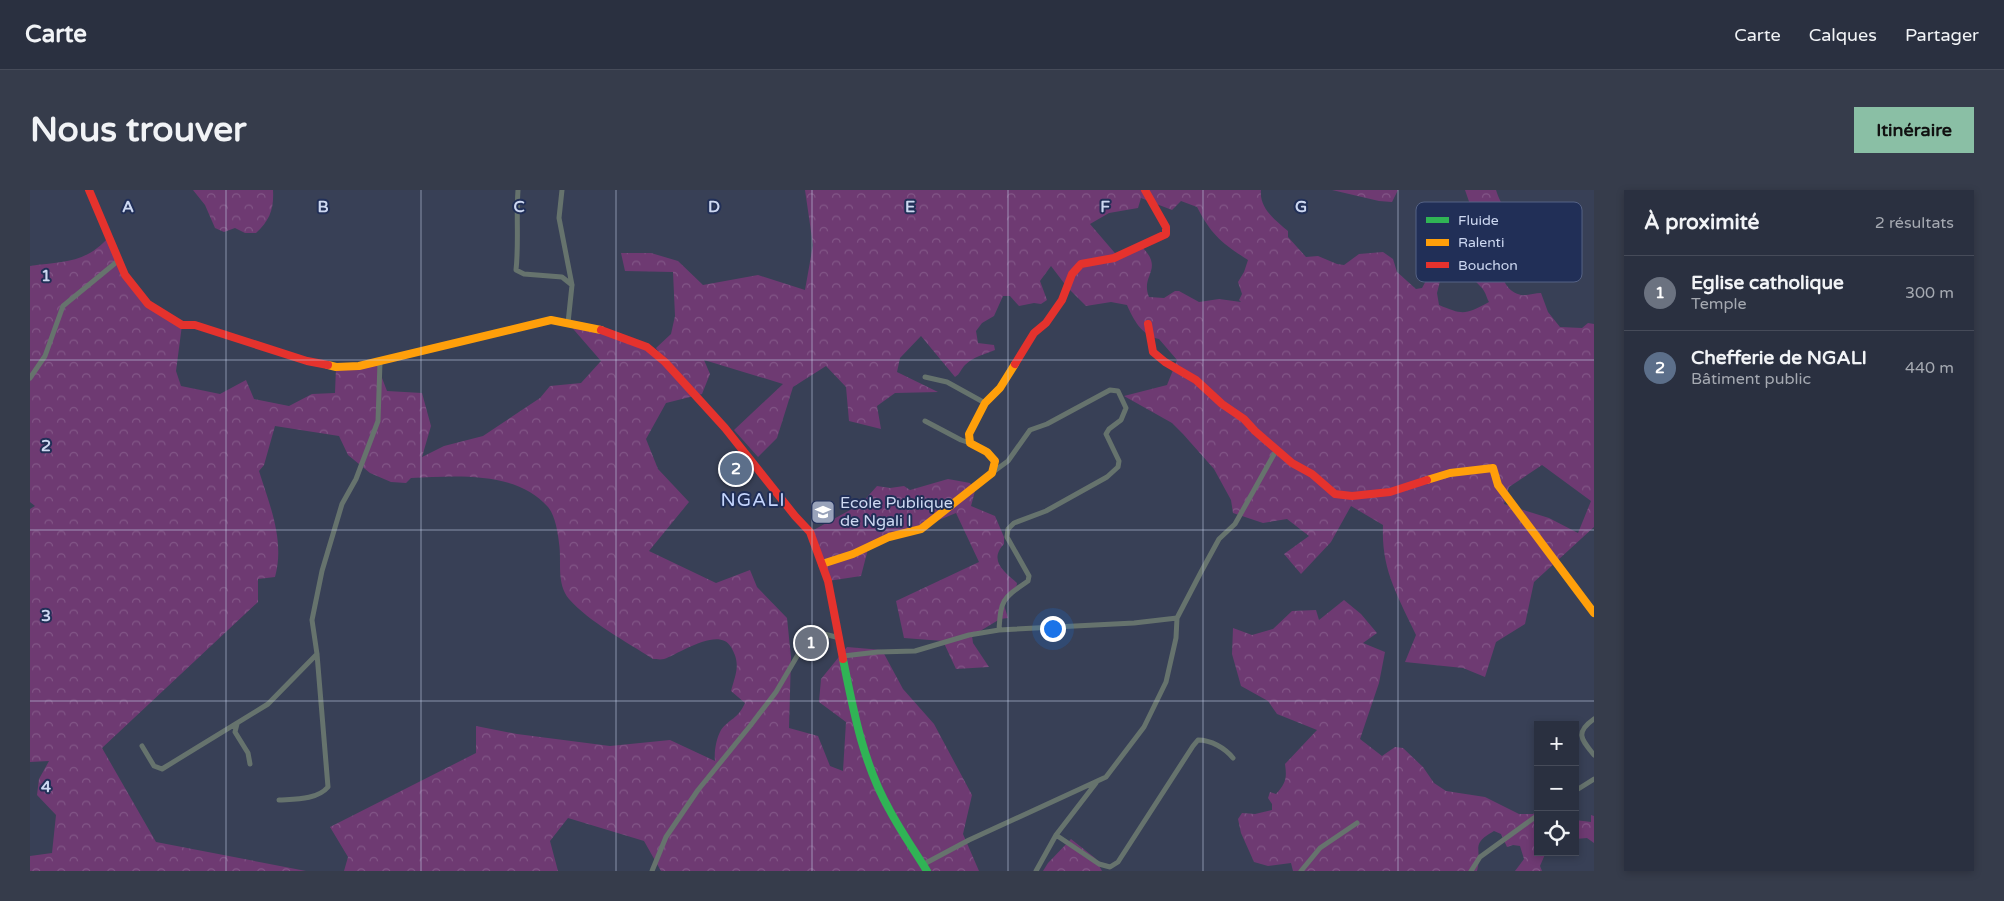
<!DOCTYPE html>
<html lang="fr">
<head>
<meta charset="utf-8">
<style>
	:root { --surface:#2a3040; --page:#363c4b; --text:#f1f3f6; --muted:#a5a9b1; --line:#464b59; --accent:#8abfa5 }
	body { margin:0; font-family:"Varela Round",sans-serif; background:var(--page); color:var(--text) }
	.controls { position:absolute; right:15px; bottom:15px; display:grid; overflow:hidden; border-radius:0px; box-shadow:0 2px 8px #0003 }
	.controls button { width:45px; height:45px; display:grid; place-items:center; padding:0; border:0; border-bottom:1px solid var(--line); background:var(--surface); color:var(--text); font:25px sans-serif }
	.you { position:absolute; left:1022px; top:438px; width:18px; height:18px; margin:-12px; border:4px solid #fff; border-radius:50%; background:#1a73e8; box-shadow:0 0 0 8px #1a73e833 }
	.badge { display:grid; place-items:center; width:32px; height:32px; border-radius:50%; background:var(--accent); color:#fff; font-size:16px; font-weight:700 }
	.pin { position:absolute; translate:-50% -50%; border:2px solid #fff; box-shadow:0 1px 5px #0006 }
	.list { margin:0; padding:0; list-style:none }
	h2 { display:flex; justify-content:space-between; align-items:center; height:65px; margin:0; padding:0 20px; font-size:21px }
	h2 small { font-size:16px; font-weight:400; color:var(--muted) }
	.list li { display:grid; grid-template-columns:32px 1fr auto; gap:15px; align-items:center; box-sizing:border-box; height:75px; padding:0 20px; border-top:1px solid var(--line) }
	.list b { display:block; font-size:19px; white-space:nowrap }
	.list p { margin:0; font-size:16px; white-space:nowrap; color:var(--muted) }
	.list em { font-size:16px; font-style:normal; color:var(--muted) }
	.icon { flex:none; width:28px; height:28px; fill:none; stroke:currentColor; stroke-width:2; stroke-linecap:round; stroke-linejoin:round }
	.map { position:relative; flex:none; width:1564px; height:681px; overflow:hidden; border-radius:0px }
	header { display:flex; align-items:center; gap:30px; box-sizing:border-box; height:70px; padding:0 25px; background:var(--surface); border-bottom:1px solid var(--line) }
	header strong { font-size:24px }
	nav { display:flex; gap:28px; margin-inline-start:auto; font-size:18px }
	.intro { display:flex; align-items:center; justify-content:space-between; box-sizing:border-box; height:120px; padding:0 30px }
	h1 { margin:0; font-size:35px }
	.button { padding:12px 22px; border-radius:0px; background:var(--accent); color:#111; font-size:18px; font-weight:700 }
	main { display:flex; gap:30px; padding:0 30px }
	aside { flex:1; background:var(--surface); border-radius:0px; box-shadow:0 2px 8px #0003 }
	.map>svg:first-child { display:block }
	.forest { fill:url(#forest-crowns); fill-rule:evenodd }
	.lines { fill:none; stroke-linecap:round; stroke-linejoin:round }
	.street { stroke:#66736d; stroke-width:5 }
	.fast { stroke:#30b455; stroke-width:8 }
	.slow { stroke:#ff9f0a; stroke-width:8 }
	.jam { stroke:#e5322d; stroke-width:8 }
	.grid { fill:none; stroke:#cdd8f1; stroke-width:1; stroke-opacity:0.55 }
	.labels { text-anchor:middle; dominant-baseline:central; stroke-width:4; stroke-linejoin:round; paint-order:stroke }
	.poi-label { font-size:16px; fill:#cdd8f1; stroke:#212f57; text-anchor:start }
	.quarter-label { font-size:19px; letter-spacing:1px; fill:#c4d5fd; stroke:#212f57 }
	.key { fill:#212f57; stroke:#556285; stroke-width:1 }
	.key-label { font-size:14px; fill:#cdd8f1 }
	.grid-label { font-size:16px; text-anchor:middle; font-weight:bold; fill:#cdd8f1; stroke:#212f57; stroke-width:4; stroke-linejoin:round; paint-order:stroke }
</style>
</head>
<body>
<header>
<strong>Carte</strong>
<nav><a>Carte</a><a>Calques</a><a>Partager</a></nav>
</header>
<div class="intro"><h1>Nous trouver</h1><a class="button">Itinéraire</a></div>
<main>
<div class="map">
<svg width="1564" height="681" viewBox="0 0 1564 681">
	<defs>
		<pattern id="forest-crowns" width="20" height="18" patternUnits="userSpaceOnUse" patternTransform="scale(1.25)"><rect width="20" height="18" fill="#6e3a72"/><path d="M2 6a3 3 0 1 1 6 0M12 15a3 3 0 1 1 6 0" fill="none" stroke="#825687"/></pattern>
	</defs>
	<rect width="100%" height="100%" fill="#384056"/>
	<path class="forest" d="M163,0h80c1,19 -3,30 -17,43h-11l-10,-5 -11,4 -9,-4 -10,-23z
		M775,0h456c-2,18 14,30 27,41v6l18,20 12,-1 19,8 7,1 15,-11 24,-2 10,7 4,13 19,17 6,-1 6,-11h6l6,4 -3,12 2,12c24,10 26,10 50,-3 -2,-3 -3,-8 -5,-11 -3,-6 -14,-12 -13,-20 2,-12 15,-17 3,-28h-7l-12,4c-11,-9 -16,-17 -18,-32l25,5 7,-1 4,-6 -8,-23h31c6,19 18,35 40,24v7l-2,6 -13,1 -13,14c1,9 -4,11 -6,19 -3,14 4,31 19,34 6,1 14,-2 20,-2l7,19 12,15 22,1 6,-5 6,1v203l-60,55 -9,42 -29,18 -11,35 -22,-9 -58,-6 11,-27c-18,-39 -35,-65 -33,-110l-32,-19 -20,36 -30,32 -17,-20 25,-18 -22,-17 -24,4 -30,-10 -2,-13 -17,-31 -31,-35 -11,-11 -48,-27 43,-11 10,-25 -18,-21c-17,-3 -26,-20 -32,-34l-16,-3 -25,4 -19,-19 -16,-21 -11,15 7,19 -6,4 -7,-1 -15,3 -9,-10h-7l-9,20 -12,7 -6,8 2,12 16,2 1,5c-10,4 -22,7 -30,15 -4,4 -5,9 -10,12l-34,-41 -21,22 -3,14 41,20 -43,1 -18,13 4,23 -32,-8 -3,-34 -20,-21 -33,21 -16,51 -19,19 -24,-27 49,-46 -79,-24 6,14 -8,20 -36,9 -20,36 12,30 31,33 -40,49 67,32 34,-13 7,17 30,31 4,39 -2,71 29,8 12,30 13,5 3,-49 -27,-20 2,-23 26,-32 35,3 21,39 31,35 38,71 -9,39 16,37h-318l-17,-30 -76,-23 -18,23 8,30h-214l4,-14 -18,-30 146,-74v-27l41,8 93,12 60,-6 45,21c-1,-9 1,-22 6,-31 8,-11 17,-11 24,-27l-14,-12c5,-18 10,-27 0,-44 -12,-21 -51,6 -67,12 -4,1 -8,0 -11,0 -26,-17 -64,-37 -84,-60 -13,-16 -7,-37 -10,-56 -1,-10 -4,-28 -11,-36 -32,-37 -94,-31 -137,-29l-5,5 -15,-1 -21,-9 -22,-18 -9,-19 -64,-10 -11,39 -5,6c11,35 26,70 16,106l-17,2v23l-156,146 54,94 150,29h-276v-15l22,-3 4,-38 -19,-20 2,-16 10,-18 -19,1v-253l5,-3 -5,-4v-236c34,-5 55,-2 80,-30l15,40 23,28 34,21 -6,46 5,15 39,8 26,-14 8,19 35,7 23,-12 23,-1 1,-26 44,-5 2,16 5,13 35,2 9,33 -9,31 22,-11 39,-10 57,-38 10,-12 31,-3 20,-22 -33,-38 79,24 16,12 -7,-11 15,-14 4,-18 -2,-44 -48,-1 -4,-18h30l27,8 25,24 55,-10 47,15 8,-45zM1111,8l31,12 9,-9 16,6c15,29 25,36 51,53l-4,12 -6,10 4,12 -3,6 2,2 -22,-3 -20,3 -20,-11h-4l-11,7 -15,-1c-9,-22 15,-27 -6,-49l-23,11 -30,-35 19,-11 29,-5zM1512,275l49,36 -13,32 -29,-15 -45,-14 5,-17z
		M1302,0h66l-6,12 -13,-1z
		M918,289l22,4 5,8 -4,15 24,10 9,21v7c-16,17 1,28 13,39l-1,7 -12,15 4,13 -8,1 -28,17 1,7 16,24 -33,2 -13,-28 -39,-3 -8,-37 83,-39 -23,-49 -88,36 -7,27 -33,5 -18,-49 51,-28 16,-18 13,2 14,-2 6,4z
		M1314,410l17,14 16,19 -14,10 22,9 -6,31 -19,56 22,17 13,-9 8,1 20,19 11,16 12,8 39,6 34,17h14l5,-4v42h8l-6,14 2,5h-27l9,-12 -4,-13 -7,-1 -6,2 -6,-13 -7,-3c-25,14 -11,17 -17,40h-184l-2,-8 -23,3 -14,-4 -13,-29 -3,-14 4,-6 13,1 17,-4v-6l-4,-6 2,-6 6,2c10,-11 11,-16 9,-30l32,-34 -40,-16 -9,-13 -27,-15 -9,-32 1,-26 19,7 21,-6 19,-18 24,-1 3,10z
		M1561,625l3,1v27l-7,-5 -12,1v-19l16,2z
		M1041,649l24,19 7,13h-59l5,-8z"/>
	<g class="lines">
		<path class="street" d="M488,0c-2,27 1,53 -2,80l8,4 38,3 10,8
			M532,0l-3,28 13,67 -4,38
			M895,187l22,5 38,21
			M0,188l15,-22 18,-50 56,-46
			M895,231l36,19 9,3
			M963,282l15,-11 22,-31 17,-6 63,-34 8,1 8,17 -5,12 -12,9 -3,5 13,27 -1,6 -11,10 -61,34 -32,12 -6,6 -1,8 22,39 -1,5c-26,18 -27,18 -29,49
			M813,466l35,-4 37,-1 54,-16 30,-5 135,-7 43,-5
			M1564,529c-20,14 -12,21 0,36
			M207,534l-2,8 13,21 2,11
			M112,556l12,20 8,3 106,-65 49,-50
			M1545,601l19,-12
			M249,610c16,-1 38,0 49,-13l-11,-133 -5,-34 10,-49 20,-67 14,-25 22,-58 2,-59
			M1026,645l43,29 11,3 8,-5 75,-116 5,-6c13,0 27,8 35,18
			M894,674l45,-24 137,-63 38,-50 22,-45 10,-44 1,-20 24,-46 18,-33 16,-15 42,-75
			M622,681l14,-34 32,-47 52,-64 26,-34 30,-51 18,-7 16,4
			M1006,681l20,-36 40,-52
			M1271,681l19,-23 37,-25
			M1441,681l9,-14 58,-42"/>
		<path class="fast" d="M813,469c10,50 20,104 46,150 11,21 25,41 38,62"/>
		<path class="slow" d="M298,175l8,2 23,-1 192,-46 50,10
			M1397,290l23,-7 43,-5 5,17 96,128
			M792,374l31,-10 36,-17 32,-8 71,-56 3,-12 -8,-9 -17,-9 -1,-9 16,-31 15,-15 15,-24"/>
		<path class="jam" d="M59,0l36,85 23,29 34,21h13l112,36 21,4
			M1118,134l5,28 12,10 31,18 26,24 22,15 11,12 37,32 20,11 23,20 17,2 38,-4 37,-12
			M571,140l46,17 18,15 60,66 70,88 15,16 18,49 15,78
			M985,174l19,-31 12,-10 16,-23 10,-26 9,-10 33,-6 52,-24v-7l-21,-37"/>
	</g>
	<path class="grid" d="M196,0v681M391,0v681M586,0v681M782,0v681M978,0v681M1173,0v681M1368,0v681M0,170h1564M0,340h1564M0,511h1564"/>
	<defs>
		<g id="school-square" transform="scale(1.25)"><rect x="-9" y="-9" width="18" height="18" rx="4" fill="#99a3bb" stroke="#212f57"/><path d="M0-5L7-2L0 1L-7-2ZM-4 1L0 2.5L4 1V4Q0 6-4 4Z" fill="#fff"/></g>
	</defs>
	<g fill-rule="evenodd">
		<use href="#school-square" x="793" y="322"/>
	</g>
	<g class="labels">
		<g class="poi-label">
			<text x="810" y="313">Ecole Publique<tspan x="810" dy="18">de Ngali I</tspan></text>
		</g>
		<g class="quarter-label">
			<text x="723" y="310">NGALI</text>
		</g>
	</g>
	<rect x="1386" y="12" width="166" height="80" rx="8" class="key"/>
	<rect x="1396" y="27" width="23" height="6" fill="#30b455"/>
	<rect x="1396" y="49" width="23" height="7" fill="#ff9f0a"/>
	<rect x="1396" y="72" width="23" height="6" fill="#e5322d"/>
	<g class="key-label">
		<text x="1428" y="35">Fluide</text>
		<text x="1428" y="57">Ralenti</text>
		<text x="1428" y="80">Bouchon</text>
	</g>
	<g class="grid-label">
		<text x="98" y="22">A</text>
		<text x="293" y="22">B</text>
		<text x="489" y="22">C</text>
		<text x="684" y="22">D</text>
		<text x="880" y="22">E</text>
		<text x="1075" y="22">F</text>
		<text x="1271" y="22">G</text>
		<text x="16" y="91">1</text>
		<text x="16" y="261">2</text>
		<text x="16" y="431">3</text>
		<text x="16" y="602">4</text>
	</g>
</svg>
<div class="controls">
<button>+</button>
<button>−</button>
<button><svg class="icon" aria-label="locate" viewBox="0 0 24 24"><circle cx="12" cy="12" r="6"/><path d="M12 2v4M12 18v4M2 12h4M18 12h4"/></svg></button>
</div>
<div class="you"></div>
<div class="pin badge" style="left:781px;top:453px;background:#6b7280">1</div>
<div class="pin badge" style="left:706px;top:279px;background:#5c6f8a">2</div>
</div>
<aside>
<h2>À proximité<small>2 résultats</small></h2>
<ul class="list">
<li><span class="badge" style="background:#6b7280">1</span><div><b>Eglise catholique</b><p>Temple</p></div><em>300 m</em></li>
<li><span class="badge" style="background:#5c6f8a">2</span><div><b>Chefferie de NGALI</b><p>Bâtiment public</p></div><em>440 m</em></li>
</ul>
</aside>
</main>
</body>
</html>
